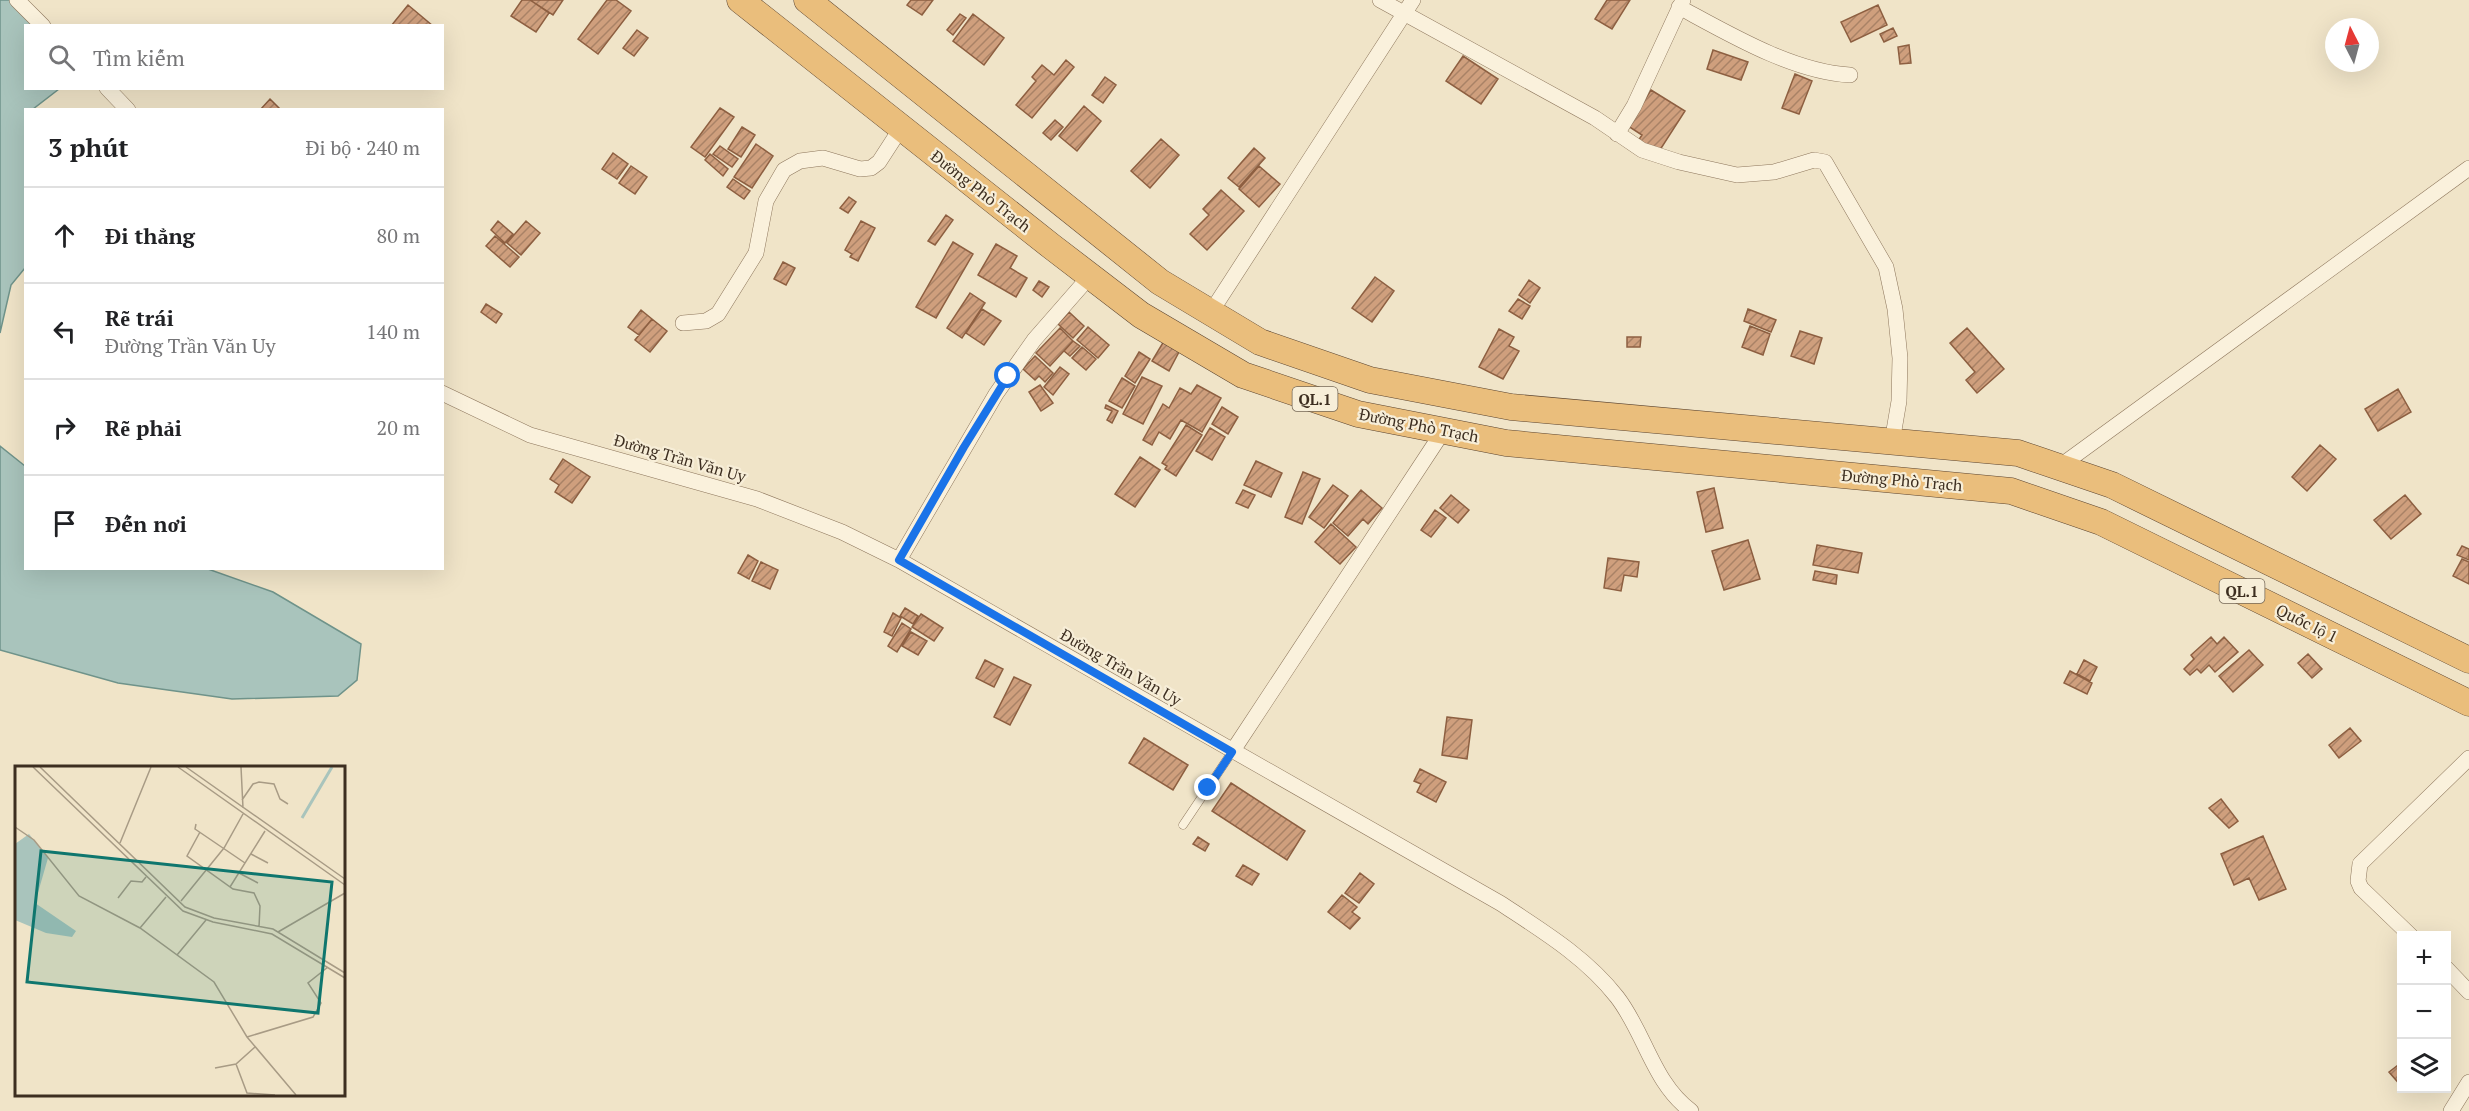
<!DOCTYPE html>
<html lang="vi">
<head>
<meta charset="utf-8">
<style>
	:root { --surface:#fff; --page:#f6f6f6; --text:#202124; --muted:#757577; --line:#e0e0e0 }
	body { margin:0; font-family:"PT Serif",serif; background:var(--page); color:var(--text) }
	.controls { position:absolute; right:18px; bottom:18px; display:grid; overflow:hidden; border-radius:0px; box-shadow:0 6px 24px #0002 }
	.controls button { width:54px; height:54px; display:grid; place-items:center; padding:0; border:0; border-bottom:2px solid var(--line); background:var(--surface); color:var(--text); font:30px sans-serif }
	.compass { position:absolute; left:2325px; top:18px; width:54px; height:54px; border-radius:50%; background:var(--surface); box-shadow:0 6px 24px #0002; rotate:354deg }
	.stop { position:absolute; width:18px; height:18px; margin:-14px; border:4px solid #1a73e8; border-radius:50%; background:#fff }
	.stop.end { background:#1a73e8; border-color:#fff; box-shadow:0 2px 6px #0008 }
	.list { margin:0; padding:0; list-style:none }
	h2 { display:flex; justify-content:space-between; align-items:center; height:78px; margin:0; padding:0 24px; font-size:26px }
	h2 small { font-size:20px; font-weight:400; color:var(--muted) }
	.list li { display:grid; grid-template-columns:39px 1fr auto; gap:18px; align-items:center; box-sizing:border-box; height:96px; padding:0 24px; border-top:2px solid var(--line) }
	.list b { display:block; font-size:22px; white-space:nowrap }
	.list p { margin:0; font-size:20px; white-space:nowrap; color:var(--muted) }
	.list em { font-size:20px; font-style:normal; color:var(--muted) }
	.icon { flex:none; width:33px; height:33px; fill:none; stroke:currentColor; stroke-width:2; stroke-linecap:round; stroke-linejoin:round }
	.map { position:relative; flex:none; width:2469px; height:1111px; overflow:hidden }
	.search { position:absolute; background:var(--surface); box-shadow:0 6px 24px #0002; left:24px; top:24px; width:420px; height:66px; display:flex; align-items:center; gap:15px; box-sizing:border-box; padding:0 21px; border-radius:0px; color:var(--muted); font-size:22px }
	.panel { position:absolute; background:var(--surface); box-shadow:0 6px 24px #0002; left:24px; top:108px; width:420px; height:462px; border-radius:0px }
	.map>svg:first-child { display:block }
	.water { fill:#a9c4bc; stroke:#6f938a; stroke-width:1.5 }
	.building { fill:url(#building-hatch); stroke:#8d5f41; stroke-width:1.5 }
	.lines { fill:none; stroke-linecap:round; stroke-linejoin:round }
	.service-casing { stroke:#8d765c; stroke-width:9 }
	.minor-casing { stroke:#8d765c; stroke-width:16 }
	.trunk-casing { stroke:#5b4430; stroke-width:27 }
	.service { stroke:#faf1dc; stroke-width:8 }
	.minor { stroke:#faf1dc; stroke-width:15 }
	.trunk { stroke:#eabe7c; stroke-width:26 }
	.route { stroke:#1a73e8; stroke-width:8 }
	.labels { text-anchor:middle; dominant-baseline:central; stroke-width:4.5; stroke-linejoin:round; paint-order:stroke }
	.shield { fill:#f7eed8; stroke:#756857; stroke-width:1.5 }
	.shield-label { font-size:15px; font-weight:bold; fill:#3d2e20 }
	.street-label { font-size:16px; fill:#3d2e20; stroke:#f7eed8 }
	.inset-river { fill:none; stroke:#a9c4bc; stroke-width:3 }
	.inset-road { fill:none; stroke:#a89b85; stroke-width:1.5 }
	.view { fill:#0f766e; fill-opacity:0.15; stroke:#0f766e; stroke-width:3 }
	.inset-edge { fill:none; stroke:#3d2e20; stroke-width:3 }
</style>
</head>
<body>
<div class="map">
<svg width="2469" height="1111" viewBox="0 0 2469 1111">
	<defs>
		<pattern id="building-hatch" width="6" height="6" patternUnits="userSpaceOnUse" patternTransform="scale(1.5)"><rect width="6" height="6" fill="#cf9f7d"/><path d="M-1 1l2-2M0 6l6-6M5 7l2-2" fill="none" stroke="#a98266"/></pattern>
	</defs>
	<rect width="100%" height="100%" fill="#f0e4c8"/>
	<path class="water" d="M0,0h23l22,25 -19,1v62l33,1 -26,20 -7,1 -1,158 -14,17 -11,48z
		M0,446l25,20 1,102 182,1 65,23 88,52 -4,36 -19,16 -106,3 -114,-16 -118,-33z"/>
	<path class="building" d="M522,0h8l19,13 -13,19 -25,-16z
		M530,0h33l-10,15z
		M607,0h9l15,11 -33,43 -20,-15z
		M911,0h22l-11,15 -15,-10z
		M1607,0h23l-18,29 -17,-10z
		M408,5l25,21h-42z
		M1878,5l9,20 -36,17 -10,-20z
		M960,14l6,4 -13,17 -6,-5z
		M973,14l31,24 -20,27 -31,-24z
		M1893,28l4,8 -13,6 -4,-8z
		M637,30l11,8 -14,18 -11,-8z
		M1909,45l2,18 -11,1 -2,-17z
		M1713,50l35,12 -7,18 -34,-11z
		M1463,56l35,23 -17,25 -35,-23z
		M1066,60l8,7 -42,51 -16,-13 20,-24 -4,-4 10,-12 12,10z
		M1795,74l17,7 -13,33 -17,-6z
		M1105,77l11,8 -13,18 -11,-8z
		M1651,90l34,21 -27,42 -20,-12 4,-6 -14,-9z
		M270,99l11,11h-21z
		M1084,106l17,15 -24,30 -18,-15z
		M720,108l14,9 -29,40 -14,-10z
		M1055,120l8,7 -12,13 -8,-7z
		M742,127l13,8 -14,22 -13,-8z
		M1161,139l18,16 -29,33 -19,-17z
		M756,144l17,12 -21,32 -18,-11z
		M720,146l18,13 -6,8 -19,-13z
		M1254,148l11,10 -26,29 -11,-9z
		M613,153l15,11 -11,15 -15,-10z
		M710,154l18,15 -5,7 -18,-16z
		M631,166l16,11 -12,17 -16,-11z
		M1259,166l21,18 -21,23 -20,-18z
		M733,179l17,12 -6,8 -17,-12z
		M1221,190l23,21 -37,39 -17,-16 19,-19 -6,-6z
		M849,197l7,5 -8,11 -8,-5z
		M946,215l7,5 -18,25 -7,-4z
		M498,221l15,13 -8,9 -14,-13z
		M526,221l14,12 -19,22 -14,-12z
		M861,221l14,7 -17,33 -8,-4 2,-3 -7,-4z
		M495,236l24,21 -9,10 -24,-21z
		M953,242l20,12 -37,64 -20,-11z
		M996,244l21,12 -7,12 17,10 -11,19 -38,-22z
		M783,262l12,6 -9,17 -12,-6z
		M1375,277l19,14 -22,31 -20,-14z
		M1529,280l11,8 -10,15 -11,-8z
		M1039,281l10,6 -7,10 -9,-7z
		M970,293l15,10 -23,35 -15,-10z
		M1518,299l12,7 -8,13 -13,-8z
		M486,304l16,10 -6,9 -15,-11z
		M982,309l19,12 -17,24 -18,-12z
		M1748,309l28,11 -5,12 -27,-11z
		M641,310l11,9 -13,16 -11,-8z
		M1069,312l15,14 -11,12 -15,-14z
		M652,319l15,12 -17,21 -15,-12z
		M1750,326l20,8 -7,21 -21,-8z
		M1088,327l21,18 -11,13 -21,-18z
		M1060,328l13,13 -23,25 -14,-13z
		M1967,328l37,41 -27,24 -11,-13 9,-8 -25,-29z
		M1499,329l15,8 -5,9 10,5 -16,28 -24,-12z
		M1800,331l22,7 -8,26 -23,-8z
		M1627,337h14l-1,10h-13z
		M1073,341l7,5 -10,10 -6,-5z
		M1164,341l16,9 -11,21 -17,-10z
		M1082,347l14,12 -10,11 -14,-12z
		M1139,352l11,7 -15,24 -10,-7z
		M1035,356l18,17 -8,9 -6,-6 -4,4 -12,-11z
		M1060,367l9,7 -16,21 -9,-8z
		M1142,377l20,9 -19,38 -20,-10z
		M1122,378l13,8 -13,22 -13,-7z
		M1040,385l13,18 -12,8 -12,-19z
		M1197,385l24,13 -19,34 -21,-12 -11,19 -11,-7 -7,13 -9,-5 20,-36 6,4 11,-20 11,6z
		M2398,389l13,23 -33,19 -13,-22z
		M1106,405l12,6 -6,12 -5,-3 5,-9 -7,-3z
		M1222,407l16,10 -10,17 -16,-10z
		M1186,425l16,10 -26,41 -11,-7 2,-3 -5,-3z
		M1210,428l15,9 -13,23 -16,-9z
		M2320,445l16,14 -29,32 -15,-14z
		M1140,457l20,13 -25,37 -20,-13z
		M563,459l27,18 -18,26 -17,-11 4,-7 -9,-6z
		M1256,461l26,12 -11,24 -27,-12z
		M1303,472l17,7 -18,45 -17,-7z
		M1333,485l15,11 -24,32 -15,-11z
		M1714,488l9,40 -17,4 -9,-40z
		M1243,490l12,5 -7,13 -12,-5z
		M1361,490l21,18 -14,16 -5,-5 -15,17 -15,-13z
		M1451,495l18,15 -11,13 -18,-15z
		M2405,495l16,19 -30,25 -17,-19z
		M1435,510l11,8 -15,19 -10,-7z
		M1331,524l25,23 -16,17 -25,-22z
		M1748,540l12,39 -36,11 -12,-39z
		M1817,545l45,8 -4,20 -45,-8z
		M2462,546l7,3v11l-12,-5z
		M748,555l10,6 -9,18 -11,-6z
		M1608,558l31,4 -2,15 -13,-2 -3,16 -17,-3z
		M2462,559l7,3v22l-16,-8z
		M761,562l17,8 -8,19 -18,-8z
		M1815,571l22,4 -1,9 -23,-4z
		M905,608l13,8 -5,8 -13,-8z
		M893,613l8,5 -9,18 -8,-4z
		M921,614l22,14 -9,13 -22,-14z
		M902,623l9,6 -14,23 -9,-6z
		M911,632l16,9 -9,14 -16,-9z
		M2211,637l6,7 7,-7 14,15 -23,20 -6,-7 -8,8 -4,-4 -7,6 -6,-6 10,-10 -3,-4z
		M2249,650l14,15 -30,27 -14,-16z
		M2308,654l14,15 -10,9 -14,-15z
		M985,660l18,9 -9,18 -18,-9z
		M2084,660l13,7 -7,14 -13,-7z
		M2070,671l22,12 -5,11 -23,-11z
		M1014,677l17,8 -21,40 -16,-8z
		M1447,717l25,3 -5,39 -25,-4z
		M2350,728l11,13 -22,17 -10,-13z
		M1144,738l44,27 -15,25 -44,-27z
		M1420,769l26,13 -10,20 -19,-10 4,-8 -7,-3z
		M1231,783l74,48 -18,29 -75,-49z
		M2221,799l17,22 -9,7 -20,-20z
		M2263,836l23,53 -27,11 -10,-22 -15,7 -13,-31z
		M1198,837l11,7 -4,7 -12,-7z
		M1243,865l16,9 -7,11 -16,-9z
		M1360,873l14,11 -15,19 -14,-10z
		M1342,895l15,12 -5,5 8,6 -10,11 -22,-17z
		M2402,1062v25l-13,-15z"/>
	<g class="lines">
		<g class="service-casing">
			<path id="service" d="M1183,825l49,-73"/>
		</g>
		<g class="minor-casing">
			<path id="minor" d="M17,0l26,26
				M1380,0l215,118 47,32 37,12 58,13 37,-3 40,-12 11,2 61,105 9,42 5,49 -1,43 -7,41
				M1679,7c50,27 114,65 171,68
				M107,88l21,22
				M1617,134l17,-28 49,-106
				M1211,312l202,-312
				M683,323l23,-2 12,-7 38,-61 10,-52 18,-31 16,-9 23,-3 37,11 11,-1 8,-6 22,-34
				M442,393l88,42 227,64 85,33 57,28 601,343c41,27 86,54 117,94 28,36 36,86 74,114
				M2059,467l410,-299
				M899,560l97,-166 38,-54 56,-64
				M1232,752l212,-322
				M2411,936l-50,-48 -3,-7 2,-17 109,-106
				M2446,968l23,24
				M2451,1111l18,-29"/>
		</g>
		<g class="trunk-casing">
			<path id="trunk" d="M740,0l311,246 90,69 102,60 115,39 148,29 505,48 90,31 368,181
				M807,0l353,282 100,60 110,38 141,27 507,46 94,32 357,175"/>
		</g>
		<use href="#service" class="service"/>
		<use href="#minor" class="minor"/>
		<use href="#trunk" class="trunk"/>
	</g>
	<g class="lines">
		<path class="route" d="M1008,376l-44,71 -65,113 333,192 -24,36"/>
	</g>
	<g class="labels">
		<g class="shield">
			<rect x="1292.5" y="387" width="45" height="24" rx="4.5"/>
			<rect x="2219.5" y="579" width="45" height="24" rx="4.5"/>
		</g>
		<g class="shield-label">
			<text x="1315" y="399">QL.1</text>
			<text x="2242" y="591">QL.1</text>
		</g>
		<g class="street-label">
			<text transform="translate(981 191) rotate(38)">Đường Phò Trạch</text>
			<text transform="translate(1419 425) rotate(11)">Đường Phò Trạch</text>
			<text transform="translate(680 458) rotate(16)">Đường Trần Văn Uy</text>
			<text transform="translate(1902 480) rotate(5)">Đường Phò Trạch</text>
			<text transform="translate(2307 623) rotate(26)">Quốc lộ 1</text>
			<text transform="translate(1121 667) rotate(30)">Đường Trần Văn Uy</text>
		</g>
	</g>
	<g transform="translate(15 766)">
		<rect width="330" height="330" fill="#f0e4c8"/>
		<path d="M14,68l19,24 -13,45 41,28 -4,6 -26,-4 -31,-13v-76z" fill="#a9c4bc"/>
		<path class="inset-river" d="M287,52l30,-51"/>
		<path class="inset-road" d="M18,1l150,144 30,11 59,12 73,44M25,1l145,140 29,11 59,11 72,44M163,1l167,118M171,1l159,112M226,1l2,41M227,34l11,-16 6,-2 15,2 6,15 8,5M181,58l-1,5 50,34M0,61l19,13 45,56 61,32 74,54 33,55 49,58M185,66l-13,24 46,33 21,4 6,13 -1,21M105,77l31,-76M236,88l17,9M224,107l19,10M215,121l35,-56M103,132l13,-17 11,1 4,-5M166,135l43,-53 19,-34M125,162l26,-31M263,166l67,-39M162,189l29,-35M232,271l66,-20 8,-14 -13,-20 20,-16M221,298l11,29 28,2M200,302l21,-4 19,-17"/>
		<path class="view" d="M26,85l291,31 -14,131 -291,-31z"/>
		<rect width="330" height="330" class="inset-edge"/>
	</g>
</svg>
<div class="controls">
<button>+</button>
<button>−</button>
<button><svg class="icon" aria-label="layers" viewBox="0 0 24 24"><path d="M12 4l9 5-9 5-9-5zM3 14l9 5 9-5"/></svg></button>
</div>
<svg class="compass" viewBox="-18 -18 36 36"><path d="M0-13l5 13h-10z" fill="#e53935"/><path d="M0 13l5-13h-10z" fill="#757577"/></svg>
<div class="stop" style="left:1008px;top:376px"></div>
<div class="stop end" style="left:1208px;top:788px"></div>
<div class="search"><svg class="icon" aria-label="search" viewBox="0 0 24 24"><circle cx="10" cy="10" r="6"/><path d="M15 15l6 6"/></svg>Tìm kiếm</div>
<section class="panel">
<h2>3 phút<small>Đi bộ · 240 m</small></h2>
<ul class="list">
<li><svg class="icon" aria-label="ahead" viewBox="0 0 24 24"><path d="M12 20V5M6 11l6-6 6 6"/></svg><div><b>Đi thẳng</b></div><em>80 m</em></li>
<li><svg class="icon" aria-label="left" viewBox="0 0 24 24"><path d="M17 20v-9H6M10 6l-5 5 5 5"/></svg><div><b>Rẽ trái</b><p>Đường Trần Văn Uy</p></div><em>140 m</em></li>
<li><svg class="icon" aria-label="right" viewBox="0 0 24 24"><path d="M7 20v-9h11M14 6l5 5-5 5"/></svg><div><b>Rẽ phải</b></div><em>20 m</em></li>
<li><svg class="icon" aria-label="arrive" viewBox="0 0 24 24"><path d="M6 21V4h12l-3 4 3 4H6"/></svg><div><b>Đến nơi</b></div></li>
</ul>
</section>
</div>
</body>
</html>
